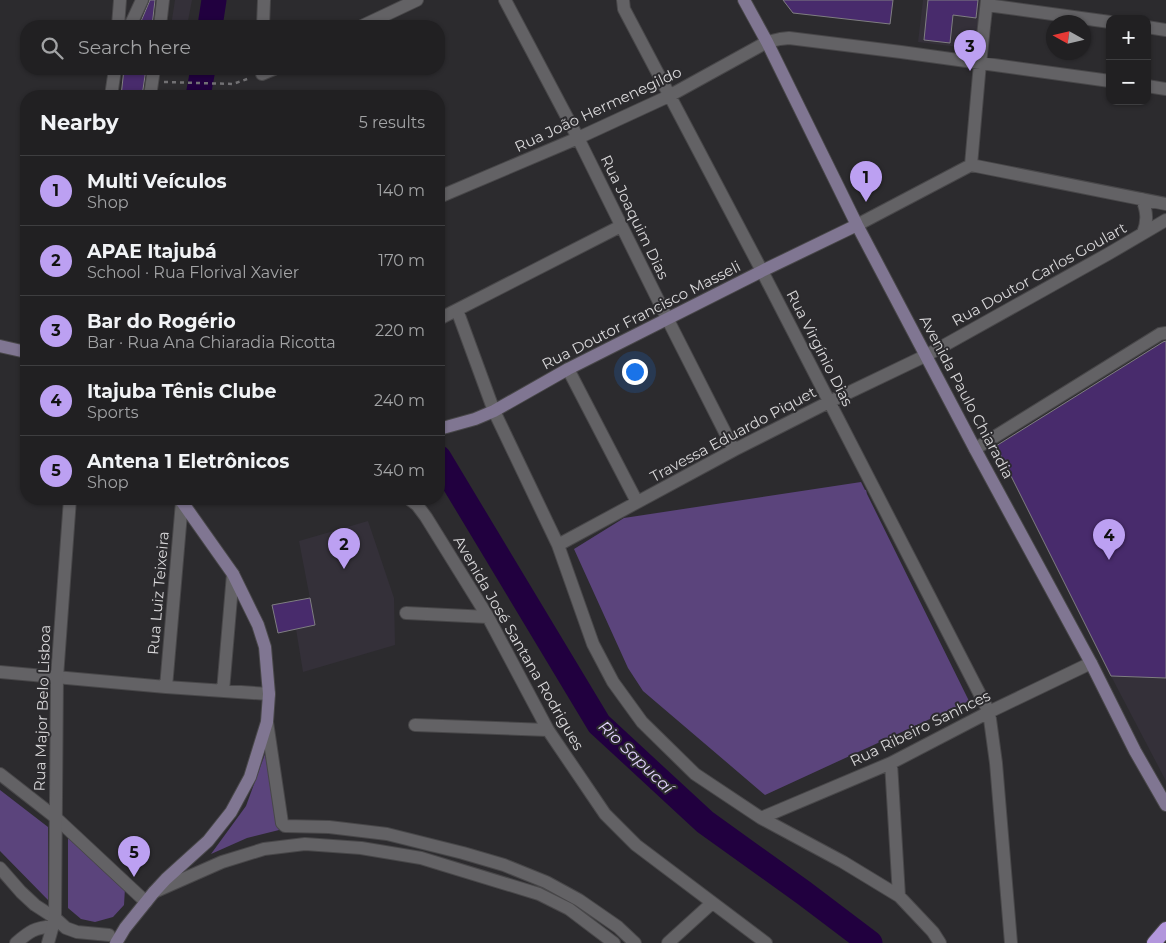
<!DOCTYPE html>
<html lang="en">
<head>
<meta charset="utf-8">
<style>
	:root { --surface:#212022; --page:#29282a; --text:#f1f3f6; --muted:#a2a3a5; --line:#3e3e40; --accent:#bca0f2 }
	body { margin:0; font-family:Montserrat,sans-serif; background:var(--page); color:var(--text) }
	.controls { position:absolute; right:15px; top:15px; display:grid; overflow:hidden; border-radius:10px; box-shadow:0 1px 4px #0004 }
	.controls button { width:45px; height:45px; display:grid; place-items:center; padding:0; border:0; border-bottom:1px solid var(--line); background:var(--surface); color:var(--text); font:25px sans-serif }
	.compass { position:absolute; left:1046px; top:15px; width:45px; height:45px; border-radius:50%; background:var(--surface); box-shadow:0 1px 4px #0004; rotate:278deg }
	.you { position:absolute; left:634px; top:371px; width:18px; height:18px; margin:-12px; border:4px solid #fff; border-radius:50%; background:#1a73e8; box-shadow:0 0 0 8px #1a73e833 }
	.badge { display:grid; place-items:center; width:32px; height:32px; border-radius:50%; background:var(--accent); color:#111; font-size:16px; font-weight:700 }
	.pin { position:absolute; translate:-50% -41px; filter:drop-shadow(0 1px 2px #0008) }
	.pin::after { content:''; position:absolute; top:26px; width:18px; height:15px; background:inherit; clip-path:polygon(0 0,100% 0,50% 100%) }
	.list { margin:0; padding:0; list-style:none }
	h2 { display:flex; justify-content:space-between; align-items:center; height:65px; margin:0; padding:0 20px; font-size:21px }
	h2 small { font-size:16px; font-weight:400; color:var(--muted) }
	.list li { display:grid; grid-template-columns:32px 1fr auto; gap:15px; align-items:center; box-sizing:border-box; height:70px; padding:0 20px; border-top:1px solid var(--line) }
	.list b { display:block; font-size:19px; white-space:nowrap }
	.list p { margin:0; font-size:16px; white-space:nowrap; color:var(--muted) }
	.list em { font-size:16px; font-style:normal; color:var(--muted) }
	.icon { flex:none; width:28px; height:28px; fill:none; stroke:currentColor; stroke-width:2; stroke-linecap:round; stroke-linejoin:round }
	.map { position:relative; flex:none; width:1166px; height:943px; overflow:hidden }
	.search { position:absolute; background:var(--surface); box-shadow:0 1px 4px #0004; left:20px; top:20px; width:425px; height:55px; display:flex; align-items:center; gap:12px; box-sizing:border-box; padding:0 18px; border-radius:20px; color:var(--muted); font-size:19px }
	.panel { position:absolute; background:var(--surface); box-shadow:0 1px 4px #0004; left:20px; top:90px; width:425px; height:415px; border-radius:20px }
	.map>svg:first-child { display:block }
	.built { fill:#343039 }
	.green { fill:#5b447c }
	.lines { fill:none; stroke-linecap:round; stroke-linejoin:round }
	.river { stroke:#21003f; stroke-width:25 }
	.building { fill:#482b6c; stroke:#7f7e81 }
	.minor-casing { stroke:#484749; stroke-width:14 }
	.tertiary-casing { stroke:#484749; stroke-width:14 }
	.secondary-casing { stroke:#484749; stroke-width:14 }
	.trunk-casing { stroke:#484749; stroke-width:16 }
	.path { stroke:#717073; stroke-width:2.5; stroke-dasharray:4 4; stroke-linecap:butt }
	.minor { stroke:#636265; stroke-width:12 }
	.tertiary { stroke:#636265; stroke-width:12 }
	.secondary { stroke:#807692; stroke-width:12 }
	.trunk { stroke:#b296dc; stroke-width:14 }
	.labels { text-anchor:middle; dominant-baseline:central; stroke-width:4; stroke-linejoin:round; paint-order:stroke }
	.street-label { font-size:15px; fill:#d8d7d9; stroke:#2c2b2e }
	.water-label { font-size:16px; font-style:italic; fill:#e1d3fb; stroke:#2c2b2e }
</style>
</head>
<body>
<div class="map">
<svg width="1166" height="943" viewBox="0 0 1166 943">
	<rect width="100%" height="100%" fill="#2c2b2e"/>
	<path class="built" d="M175,0h17l-5,26h-16z
		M923,0h58l-6,49 -57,-7z
		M368,521l26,77 1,47 -92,27 -7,-43 19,-4 -16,-84z
		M1111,676l55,2v103z"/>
	<path class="green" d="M861,482l4,8h1l1,4 102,207 -204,94 -122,-104 -15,-23 -54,-119 50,-31z
		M265,754l14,76 -32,8 -36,16 35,-48z
		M0,790l48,37v73l-48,-49z
		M68,837l57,51 -1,17 -11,12 -18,5 -14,-3 -13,-11z"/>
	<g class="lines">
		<path class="river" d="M210,26l4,-26
			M198,96l5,-27
			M439,458l160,266 106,98 99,71 66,50"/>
	</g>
	<path class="building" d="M150,0h5l-3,26h-13z
		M783,0h110l-3,24 -97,-11z
		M928,0h50l-2,18 -23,-3 -3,28 -26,-3z
		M124,69h22l-4,27h-21z
		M1166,341v337l-55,-2 -115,-230 167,-104z
		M310,598l5,27 -37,8 -6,-28z"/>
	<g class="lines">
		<g class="minor-casing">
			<path id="minor" d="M505,0l73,138 89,180 67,132
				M623,0l1,9 138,262 227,441 7,51 15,180
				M987,5l123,17
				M118,26l2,-26
				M130,26l12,-26
				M160,26l3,-26
				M263,26l1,-26
				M362,26l55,-26
				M1147,27l19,3
				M262,69v5l12,-5
				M1147,86l19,3
				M111,96l4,-27
				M150,96l4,-27
				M971,165l195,39
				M971,165l9,-102 7,-63
				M439,197l139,-59 91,-42 98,-54 13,-3 9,-1 112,14 209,29
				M1142,199c5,12 6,22 1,34
				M857,225l114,-60
				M457,310l37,101 64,134 35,99 20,38 29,40 53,52 66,44 82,44 56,34 34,36 7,11
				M439,319l182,-93
				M568,369l69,133
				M975,449l185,-115 6,-1
				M409,499l8,6 9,12 62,100 60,113 57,84 31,31 130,98
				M558,545l176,-95 95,-48 98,-47 181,-101 58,-34
				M406,613l82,4
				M0,672l166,15 103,7
				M166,687l16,-185
				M223,691l10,-117
				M267,722l15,101 3,3 44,1 58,7 76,19 41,12 42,17 33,18 39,27 17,16
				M415,725l133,5
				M891,763l8,133
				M0,774l55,43 91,85
				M761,818l130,-55 98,-51 102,-49
				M0,868l21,24 14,13 20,13
				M154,892l68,-30 42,-13 41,-5 56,4 60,10 118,36 30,15 45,34
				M16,943c14,-12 18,-15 37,-17
				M668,943l44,-40"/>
		</g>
		<g class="tertiary-casing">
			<path id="tertiary" d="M55,918l11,10 11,4 32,3
				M48,943l7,-25 2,-241 13,-178"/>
		</g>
		<g class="secondary-casing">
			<path id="secondary" d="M744,0l23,42 90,183 118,224 116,214 44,88 31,54
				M0,346l26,6
				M439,429l36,-10 19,-8 74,-42 194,-98 95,-46
				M116,943l9,-15 29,-36 12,-13 42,-38 23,-29 19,-35 17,-55 2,-28 -4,-47 -7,-22 -25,-51 -53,-75"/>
		</g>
		<g class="trunk-casing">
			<path id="trunk" d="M1154,943l12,-14"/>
		</g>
		<path class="path" d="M164,82l69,2 17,-6"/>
		<use href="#minor" class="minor"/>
		<use href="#tertiary" class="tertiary"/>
		<use href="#secondary" class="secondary"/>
		<use href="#trunk" class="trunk"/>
	</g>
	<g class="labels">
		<g class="street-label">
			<text transform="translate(598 109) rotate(-25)">Rua João Hermenegildo</text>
			<text transform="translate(635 217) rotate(64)">Rua Joaquim Dias</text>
			<text transform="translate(1039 274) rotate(-29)">Rua Doutor Carlos Goulart</text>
			<text transform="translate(641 315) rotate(-27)">Rua Doutor Francisco Masseli</text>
			<text transform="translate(820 348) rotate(63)">Rua Virgínio Dias</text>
			<text transform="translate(967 397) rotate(62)">Avenida Paulo Chiaradia</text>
			<text transform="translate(733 434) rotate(-28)">Travessa Eduardo Piquet</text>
			<text transform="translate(158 593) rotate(-85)">Rua Luiz Teixeira</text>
			<text transform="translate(519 643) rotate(60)">Avenida José Santana Rodrigues</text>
			<text transform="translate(42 708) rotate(-88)">Rua Major Belo Lisboa</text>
			<text transform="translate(920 728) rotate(-26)">Rua Ribeiro Sanhces</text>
		</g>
		<g class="water-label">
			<text transform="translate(636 757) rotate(44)">Rio Sapucaí</text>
		</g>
	</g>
</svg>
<div class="controls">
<button>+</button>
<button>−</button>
</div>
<svg class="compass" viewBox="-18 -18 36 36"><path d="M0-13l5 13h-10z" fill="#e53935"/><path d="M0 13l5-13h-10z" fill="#a2a3a5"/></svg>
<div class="you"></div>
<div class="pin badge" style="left:866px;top:202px">1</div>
<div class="pin badge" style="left:344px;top:569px">2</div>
<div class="pin badge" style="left:970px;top:71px">3</div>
<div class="pin badge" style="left:1109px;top:560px">4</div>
<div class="pin badge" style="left:134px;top:877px">5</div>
<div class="search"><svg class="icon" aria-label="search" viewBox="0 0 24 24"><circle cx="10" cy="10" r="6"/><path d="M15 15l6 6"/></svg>Search here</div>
<section class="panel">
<h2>Nearby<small>5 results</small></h2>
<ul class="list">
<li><span class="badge">1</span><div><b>Multi Veículos</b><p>Shop</p></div><em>140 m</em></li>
<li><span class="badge">2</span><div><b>APAE Itajubá</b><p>School · Rua Florival Xavier</p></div><em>170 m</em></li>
<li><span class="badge">3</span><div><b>Bar do Rogério</b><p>Bar · Rua Ana Chiaradia Ricotta</p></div><em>220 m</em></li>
<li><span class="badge">4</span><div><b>Itajuba Tênis Clube</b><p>Sports</p></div><em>240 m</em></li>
<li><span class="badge">5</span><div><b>Antena 1 Eletrônicos</b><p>Shop</p></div><em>340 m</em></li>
</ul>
</section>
</div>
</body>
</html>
